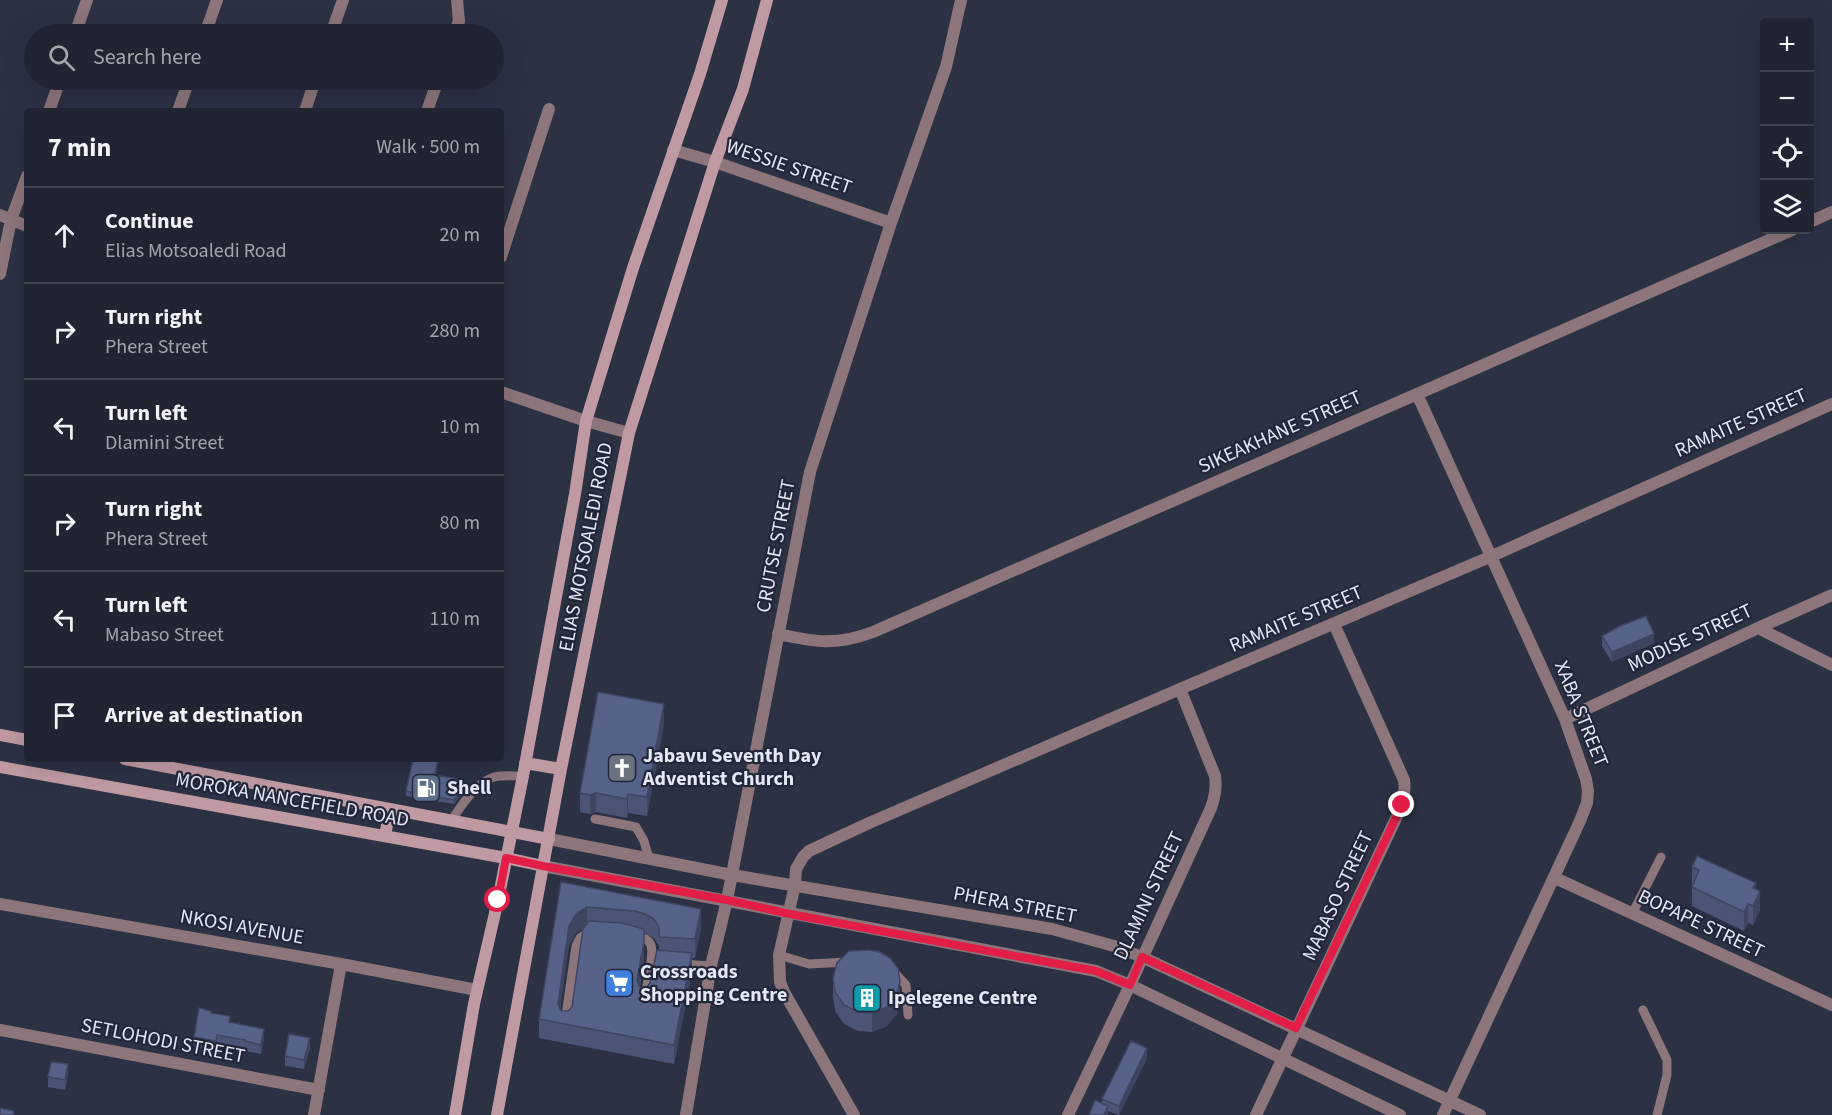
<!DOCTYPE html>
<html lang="en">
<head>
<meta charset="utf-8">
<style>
	:root { --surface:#212533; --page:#2d313f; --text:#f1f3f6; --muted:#a2a5ac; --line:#3e424e }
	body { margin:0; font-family:"Source Sans 3",sans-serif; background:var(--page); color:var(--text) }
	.controls { position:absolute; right:18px; top:18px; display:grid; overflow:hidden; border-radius:6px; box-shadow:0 6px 24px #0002 }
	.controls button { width:54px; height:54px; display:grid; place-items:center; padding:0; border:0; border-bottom:2px solid var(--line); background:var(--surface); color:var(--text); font:30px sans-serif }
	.stop { position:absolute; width:18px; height:18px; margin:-14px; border:4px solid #e11d48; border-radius:50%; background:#fff }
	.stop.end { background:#e11d48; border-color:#fff; box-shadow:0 2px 6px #0008 }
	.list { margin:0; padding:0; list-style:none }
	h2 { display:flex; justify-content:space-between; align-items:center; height:78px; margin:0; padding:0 24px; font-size:26px }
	h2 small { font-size:20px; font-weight:400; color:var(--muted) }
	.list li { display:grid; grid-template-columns:39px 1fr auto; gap:18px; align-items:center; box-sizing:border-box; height:96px; padding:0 24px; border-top:2px solid var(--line) }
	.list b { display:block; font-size:22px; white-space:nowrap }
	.list p { margin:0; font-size:20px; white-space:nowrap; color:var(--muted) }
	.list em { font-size:20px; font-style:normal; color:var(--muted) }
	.icon { flex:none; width:33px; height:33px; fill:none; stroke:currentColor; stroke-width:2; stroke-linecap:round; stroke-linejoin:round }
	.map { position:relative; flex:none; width:1832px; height:1115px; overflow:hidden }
	.search { position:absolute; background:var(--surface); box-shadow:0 6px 24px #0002; left:24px; top:24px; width:480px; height:66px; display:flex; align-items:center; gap:15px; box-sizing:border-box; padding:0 21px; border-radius:33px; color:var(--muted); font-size:22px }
	.panel { position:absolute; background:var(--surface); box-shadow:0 6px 24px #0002; left:24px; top:108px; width:480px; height:654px; border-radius:6px }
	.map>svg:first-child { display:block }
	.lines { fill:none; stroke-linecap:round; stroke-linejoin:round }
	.service { stroke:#8c757b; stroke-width:9 }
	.minor { stroke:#8c757b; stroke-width:12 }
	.tertiary { stroke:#8c757b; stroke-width:12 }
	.secondary { stroke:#bf9aa3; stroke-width:12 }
	.wall { fill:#4b5477; fill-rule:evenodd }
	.shaded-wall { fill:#3d4561 }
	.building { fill:#57628a; stroke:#3d4561; stroke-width:1.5 }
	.route { stroke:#e11d48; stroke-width:8 }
	.labels { text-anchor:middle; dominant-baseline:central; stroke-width:4.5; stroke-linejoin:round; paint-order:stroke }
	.street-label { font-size:20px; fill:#e4e7f4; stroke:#22273a }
	.poi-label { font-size:20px; font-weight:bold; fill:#e4e7f4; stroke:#22273a; text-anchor:start }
</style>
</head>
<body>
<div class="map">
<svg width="1832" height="1115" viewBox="0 0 1832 1115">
	<rect width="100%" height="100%" fill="#2c3144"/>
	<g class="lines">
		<path class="service" d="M595,819l41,8 8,14 5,18
			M451,821c11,-16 24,-38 43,-44 9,-2 19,-1 29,-1
			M1632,914l29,-57
			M633,936c20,2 20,9 18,26l13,1
			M779,955l30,9 39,-2
			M681,964l30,2
			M893,971l13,14 2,30
			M645,998l6,-36
			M1643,1010l24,50v15l-10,40
			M565,1022l11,-76 4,-8 7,-5h5"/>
		<path class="minor" d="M75,34l12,-34
			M205,34l12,-34
			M331,34l12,-34
			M454,34l5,-13 -2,-21
			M49,111l11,-31
			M178,111l11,-31
			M305,111l10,-31
			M427,111l11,-31
			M673,150l42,12 176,61
			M0,215l27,11
			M1810,222l22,-10
			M501,257l48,-148
			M0,274l11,-54 16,-44
			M501,392l85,29 43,12
			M1417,394l148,325 21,60 2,12 -1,12 -7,18 -137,294
			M1758,628l74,37
			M778,634c37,8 58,12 95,-2l919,-402
			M1565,719l193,-91 74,-33
			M1555,878l277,127
			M0,904l341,60 136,26
			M0,1030l319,60
			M314,1115l27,-151
			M686,1115l25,-149 16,-66 83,-428 81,-249 55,-156 15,-67
			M854,1115l-70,-123 -4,-10 -1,-27 16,-70 1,-16 7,-12 6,-6 60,-28 311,-134 312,-133 340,-152
			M1068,1115l62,-130 81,-177c4,-11 6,-20 4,-32l-35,-87
			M1256,1115l142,-301c5,-11 8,-21 6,-34l-70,-156"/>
		<path class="tertiary" d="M549,839l183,36 320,54 62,17 28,11 338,158
			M543,866l553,105 34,14 270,130"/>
		<path class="secondary" d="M0,735l27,5
			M125,759l424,80
			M525,763l36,6
			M0,767l506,91 37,8
			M385,836l5,-27
			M455,1115l19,-111 24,-104 25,-124 52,-282 11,-73 47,-153 67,-194 22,-74
			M497,1115l64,-346 68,-336 86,-271 28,-73 24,-89"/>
	</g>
	<path class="wall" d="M1602,636l52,7 -42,19 -10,-16z
		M664,723l-17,93 -19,-3 -1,5 -31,-6 -6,2 -10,-2v-19z
		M438,765l-2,10 28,10 -2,9 -8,10 -48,-8v-5z
		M1692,867l64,22 4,21 -7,15 -5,-2 -4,8 -52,-25z
		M561,882l140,46 -6,30h-3v14l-18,92 -135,-26v-19zM583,929l-11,78 -4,4h-7l-1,-2 9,-64 7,-12zM644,933l10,5 5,8v4l-9,33 -3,4 -5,1 -2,-2 4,-25z
		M833,978l67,23 -3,13 -10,12 -15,6 -14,-1 -14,-7 -9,-13 -2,-15z
		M211,1013l53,25 -3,16 -16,-3v-2l-28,-4 -1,5 -22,-3v-10z
		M310,1048l-6,21 -19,-3v-10z
		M1147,1058l-28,57 -11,-4v4l-6,-12v-4z
		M68,1073l-3,17 -17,-3v-10z"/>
	<path class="shaded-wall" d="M1654,634v9l-42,19v-10z
		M664,704v19l-17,93v-19z
		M464,780l-2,14 -8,10v-4z
		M596,793v19l-6,2v-19z
		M628,794v19l-1,5v-19z
		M1756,883v18l4,-10v19l-7,15v-37z
		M1748,904v19l-4,8v-19z
		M587,907v19l-11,7 -7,12 -11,78v-19l11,-78 7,-12z
		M701,909v19l-6,30v-19z
		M644,942v19l-7,38v-19z
		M692,953v19l-18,92v-19z
		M900,982v19l-3,13 -10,12 -15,6v-19z
		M264,1029v9l-3,16v-9z
		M310,1038v10l-6,21v-9z
		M1147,1048v10l-28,57v-9z
		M68,1064v9l-3,17v-10z
		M1108,1106v9h-4z"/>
	<path class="building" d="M1646,616l8,18 -42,18 -10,-16 18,-10z
		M598,692l66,12 -17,93 -19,-3 -1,5 -31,-6 -6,2 -10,-2z
		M413,759l25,1 -3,15 29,5 -2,9 -8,11 -48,-9z
		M1697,856l59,27 -3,5 7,3 -7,15 -5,-2 -4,8 -52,-25 7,-17 -7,-3z
		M561,882l140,27 -6,30 -36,-2v-10l-5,-8 -9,-5 -10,-3 -48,-4 -11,7 -7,12 -11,78 3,7h7l4,-4 11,-78 6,-8 33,2 22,6v13l-7,38 2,6 3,2 5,-1 3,-4 7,-33 35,3 -18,92 -135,-26z
		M869,950l11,2 10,6 8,10 2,14 -3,13 -10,12 -15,6 -14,-1 -14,-7 -9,-13 -2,-14 4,-15 12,-12z
		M199,1008l12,3v2l19,3 -1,6 35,7 -3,16 -16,-4v-1l-28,-5 -1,6 -22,-4z
		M289,1034l21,4 -6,22 -19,-4z
		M1131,1041l16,7 -28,58 -17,-7z
		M51,1062l17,2 -3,16 -17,-3z
		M1095,1100l13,6 -4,9h-15z
		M0,1108l14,3 -1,4h-13z"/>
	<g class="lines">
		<path class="route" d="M498,900l8,-42 37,8 184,34 63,14 306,57 34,14 12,-28 154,71 106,-223"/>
	</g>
	<defs>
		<g id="church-square" transform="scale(1.5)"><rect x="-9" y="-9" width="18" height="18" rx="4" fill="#6b7280" stroke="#22273a"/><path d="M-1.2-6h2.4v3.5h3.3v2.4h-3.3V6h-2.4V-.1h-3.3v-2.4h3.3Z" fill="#fff"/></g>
		<g id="fuel-square" transform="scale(1.5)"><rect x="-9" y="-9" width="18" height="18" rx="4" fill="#5c6f8a" stroke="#22273a"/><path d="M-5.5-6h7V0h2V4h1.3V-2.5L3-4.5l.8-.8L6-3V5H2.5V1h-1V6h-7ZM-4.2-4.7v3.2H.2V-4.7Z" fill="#fff"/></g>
		<g id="supermarket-square" transform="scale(1.5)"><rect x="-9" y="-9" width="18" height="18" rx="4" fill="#3f7fe0" stroke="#22273a"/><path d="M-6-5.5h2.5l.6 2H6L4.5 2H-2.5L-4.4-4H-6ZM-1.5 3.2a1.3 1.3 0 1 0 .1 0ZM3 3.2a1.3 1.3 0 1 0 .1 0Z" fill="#fff"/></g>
		<g id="building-square" transform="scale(1.5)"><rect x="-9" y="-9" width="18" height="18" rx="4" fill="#0f9aa8" stroke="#22273a"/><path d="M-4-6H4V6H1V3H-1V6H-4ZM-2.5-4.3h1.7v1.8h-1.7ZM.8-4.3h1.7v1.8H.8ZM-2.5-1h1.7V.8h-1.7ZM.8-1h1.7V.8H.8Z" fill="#fff"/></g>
	</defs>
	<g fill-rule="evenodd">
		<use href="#church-square" x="622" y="768"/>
		<use href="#fuel-square" x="426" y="788"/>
		<use href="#supermarket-square" x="619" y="983"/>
		<use href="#building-square" x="867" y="998"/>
	</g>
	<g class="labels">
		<g class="street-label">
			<text transform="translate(789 167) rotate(19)">WESSIE STREET</text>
			<text transform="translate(1741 423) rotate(-24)">RAMAITE STREET</text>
			<text transform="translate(1280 432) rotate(-24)">SIKEAKHANE STREET</text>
			<text transform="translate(776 546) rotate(-79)">CRUTSE STREET</text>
			<text transform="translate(586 547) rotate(-79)">ELIAS MOTSOALEDI ROAD</text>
			<text transform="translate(1296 619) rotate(-23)">RAMAITE STREET</text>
			<text transform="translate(1690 638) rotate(-25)">MODISE STREET</text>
			<text transform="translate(1581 714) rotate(68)">XABA STREET</text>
			<text transform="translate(292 800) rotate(10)">MOROKA NANCEFIELD ROAD</text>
			<text transform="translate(1149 896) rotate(-65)">DLAMINI STREET</text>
			<text transform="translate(1338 896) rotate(-65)">MABASO STREET</text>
			<text transform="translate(1015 905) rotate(11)">PHERA STREET</text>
			<text transform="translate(1701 924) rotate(25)">BOPAPE STREET</text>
			<text transform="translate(242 927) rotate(10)">NKOSI AVENUE</text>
			<text transform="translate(163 1041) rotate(11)">SETLOHODI STREET</text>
		</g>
		<g class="poi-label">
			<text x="643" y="756">Jabavu Seventh Day<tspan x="643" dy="23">Adventist Church</tspan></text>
			<text x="447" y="788">Shell</text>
			<text x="640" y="972">Crossroads<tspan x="640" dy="23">Shopping Centre</tspan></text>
			<text x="888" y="998">Ipelegene Centre</text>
		</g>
	</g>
</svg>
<div class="controls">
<button>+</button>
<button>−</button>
<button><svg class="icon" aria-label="locate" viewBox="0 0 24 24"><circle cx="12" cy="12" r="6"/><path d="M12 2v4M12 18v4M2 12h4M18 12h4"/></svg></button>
<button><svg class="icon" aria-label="layers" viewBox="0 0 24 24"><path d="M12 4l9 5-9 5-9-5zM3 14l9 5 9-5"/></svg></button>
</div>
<div class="stop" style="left:498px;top:900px"></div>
<div class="stop end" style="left:1402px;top:805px"></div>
<div class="search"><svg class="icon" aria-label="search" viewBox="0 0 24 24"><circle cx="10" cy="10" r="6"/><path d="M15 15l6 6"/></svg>Search here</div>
<section class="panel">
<h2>7 min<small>Walk · 500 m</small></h2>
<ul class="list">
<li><svg class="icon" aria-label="ahead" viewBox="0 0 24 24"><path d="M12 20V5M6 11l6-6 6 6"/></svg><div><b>Continue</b><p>Elias Motsoaledi Road</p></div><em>20 m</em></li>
<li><svg class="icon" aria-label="right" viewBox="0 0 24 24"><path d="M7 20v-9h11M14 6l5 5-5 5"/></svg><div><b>Turn right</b><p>Phera Street</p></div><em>280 m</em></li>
<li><svg class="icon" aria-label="left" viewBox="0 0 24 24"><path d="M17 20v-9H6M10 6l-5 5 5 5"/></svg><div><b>Turn left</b><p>Dlamini Street</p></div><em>10 m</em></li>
<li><svg class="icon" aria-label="right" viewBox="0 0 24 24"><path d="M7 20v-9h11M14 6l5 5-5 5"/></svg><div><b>Turn right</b><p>Phera Street</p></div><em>80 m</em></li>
<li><svg class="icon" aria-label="left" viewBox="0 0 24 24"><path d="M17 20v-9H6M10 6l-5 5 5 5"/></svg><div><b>Turn left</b><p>Mabaso Street</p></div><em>110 m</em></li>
<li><svg class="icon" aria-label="arrive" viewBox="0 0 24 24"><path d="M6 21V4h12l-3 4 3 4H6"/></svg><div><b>Arrive at destination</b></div></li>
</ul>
</section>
</div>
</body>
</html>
